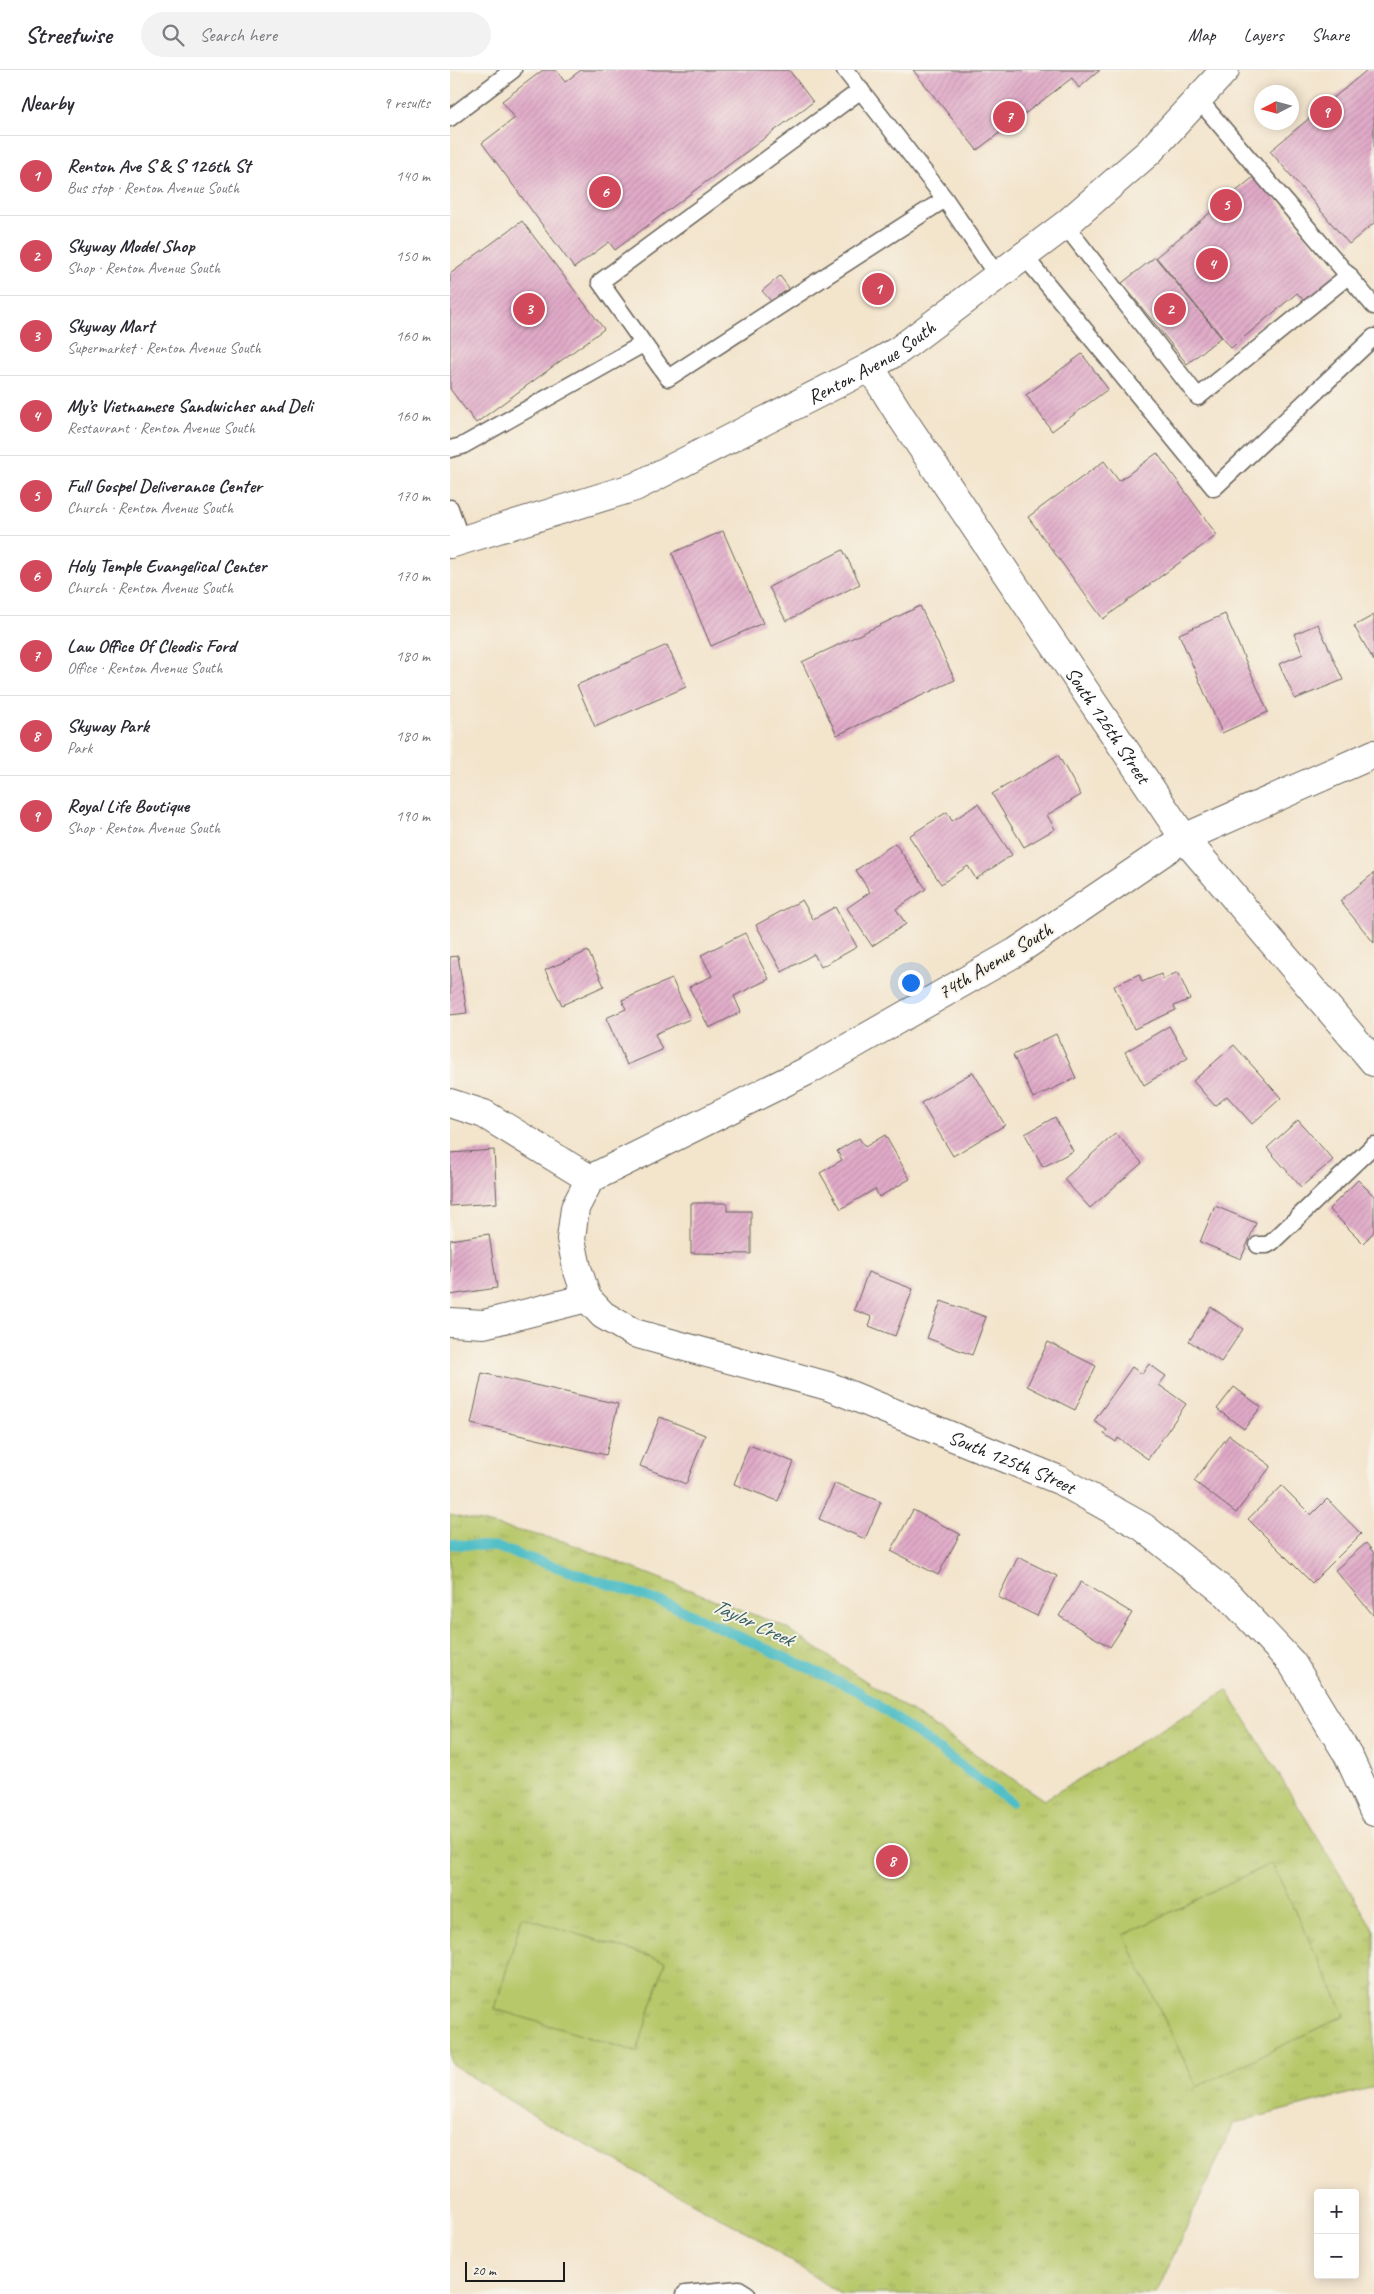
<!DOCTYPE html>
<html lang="en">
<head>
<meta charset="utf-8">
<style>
	:root { --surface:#fff; --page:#f2f2f3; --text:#2b2b33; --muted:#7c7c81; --line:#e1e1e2; --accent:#d1495b }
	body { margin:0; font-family:Caveat,sans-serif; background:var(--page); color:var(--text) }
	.controls { position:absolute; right:15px; bottom:15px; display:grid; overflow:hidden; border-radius:5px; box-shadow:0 2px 12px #0003 }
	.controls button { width:45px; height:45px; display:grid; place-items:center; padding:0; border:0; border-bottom:1px solid var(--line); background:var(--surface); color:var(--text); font:25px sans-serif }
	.compass { position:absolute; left:804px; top:15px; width:45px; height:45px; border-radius:50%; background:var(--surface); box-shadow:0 2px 12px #0003; rotate:264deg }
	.scale { position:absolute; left:15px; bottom:12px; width:100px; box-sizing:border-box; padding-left:5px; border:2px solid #1c1c1c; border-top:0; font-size:14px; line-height:18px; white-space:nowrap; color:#1c1c1c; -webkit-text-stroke:4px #f7f3e8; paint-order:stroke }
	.you { position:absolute; left:460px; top:912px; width:18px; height:18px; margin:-12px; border:4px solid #fff; border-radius:50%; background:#1a73e8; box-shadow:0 0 0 8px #1a73e833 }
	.badge { display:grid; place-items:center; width:32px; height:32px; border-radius:50%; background:var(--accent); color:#fff; font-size:16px; font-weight:700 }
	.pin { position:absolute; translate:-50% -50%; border:2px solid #fff; box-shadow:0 1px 5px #0006 }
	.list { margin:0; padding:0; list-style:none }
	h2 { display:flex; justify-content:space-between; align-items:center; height:65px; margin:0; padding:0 20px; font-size:21px }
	h2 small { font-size:16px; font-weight:400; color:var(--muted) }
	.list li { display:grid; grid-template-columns:32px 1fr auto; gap:15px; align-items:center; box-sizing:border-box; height:80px; padding:0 20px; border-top:1px solid var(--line) }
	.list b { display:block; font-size:19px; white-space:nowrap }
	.list p { margin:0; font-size:16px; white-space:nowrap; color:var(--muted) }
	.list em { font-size:16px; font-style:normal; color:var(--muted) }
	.icon { flex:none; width:28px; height:28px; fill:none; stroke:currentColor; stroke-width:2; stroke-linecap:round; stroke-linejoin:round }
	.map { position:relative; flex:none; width:924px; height:2224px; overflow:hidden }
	header { display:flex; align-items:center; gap:30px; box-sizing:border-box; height:70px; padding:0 25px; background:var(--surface); border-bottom:1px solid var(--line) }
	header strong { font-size:24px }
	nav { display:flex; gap:28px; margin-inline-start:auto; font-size:18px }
	.search { width:350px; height:45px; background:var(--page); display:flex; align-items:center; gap:12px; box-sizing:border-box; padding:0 18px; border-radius:28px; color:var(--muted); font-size:19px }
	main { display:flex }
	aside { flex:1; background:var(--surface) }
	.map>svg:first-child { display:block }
	.park { fill:url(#park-tufts); stroke:#6a7243 }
	.garden { fill:#b7c86a; stroke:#6a7243 }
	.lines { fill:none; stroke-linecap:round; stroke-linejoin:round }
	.stream { stroke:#4fbec6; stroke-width:10 }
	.building { fill:url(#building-hatch) }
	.lane-casing { stroke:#67625a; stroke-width:19 }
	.street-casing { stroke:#67625a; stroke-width:30 }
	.secondary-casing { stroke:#67625a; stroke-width:30 }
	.lane { stroke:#fff; stroke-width:16 }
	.street { stroke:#fff; stroke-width:28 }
	.secondary { stroke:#fff; stroke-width:28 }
	.labels { text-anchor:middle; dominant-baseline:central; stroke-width:4; stroke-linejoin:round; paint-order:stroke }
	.street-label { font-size:20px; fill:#1c1c1c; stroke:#f7f3e8 }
	.water-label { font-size:21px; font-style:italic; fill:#305d60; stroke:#f7f3e8 }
</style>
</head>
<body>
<header>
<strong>Streetwise</strong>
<div class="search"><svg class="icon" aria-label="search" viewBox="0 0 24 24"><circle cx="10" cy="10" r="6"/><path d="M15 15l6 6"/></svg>Search here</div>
<nav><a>Map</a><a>Layers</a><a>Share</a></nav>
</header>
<main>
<aside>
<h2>Nearby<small>9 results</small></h2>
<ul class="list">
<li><span class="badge">1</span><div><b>Renton Ave S &amp; S 126th St</b><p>Bus stop · Renton Avenue South</p></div><em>140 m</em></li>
<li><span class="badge">2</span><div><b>Skyway Model Shop</b><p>Shop · Renton Avenue South</p></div><em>150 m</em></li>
<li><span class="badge">3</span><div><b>Skyway Mart</b><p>Supermarket · Renton Avenue South</p></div><em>160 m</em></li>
<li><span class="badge">4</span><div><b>My’s Vietnamese Sandwiches and Deli</b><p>Restaurant · Renton Avenue South</p></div><em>160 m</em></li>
<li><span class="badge">5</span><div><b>Full Gospel Deliverance Center</b><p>Church · Renton Avenue South</p></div><em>170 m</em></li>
<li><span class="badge">6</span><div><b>Holy Temple Evangelical Center</b><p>Church · Renton Avenue South</p></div><em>170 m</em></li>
<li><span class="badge">7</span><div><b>Law Office Of Cleodis Ford</b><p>Office · Renton Avenue South</p></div><em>180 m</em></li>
<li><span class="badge">8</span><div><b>Skyway Park</b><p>Park</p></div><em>180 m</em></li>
<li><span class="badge">9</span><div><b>Royal Life Boutique</b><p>Shop · Renton Avenue South</p></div><em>190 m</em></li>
</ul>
</aside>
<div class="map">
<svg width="924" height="2224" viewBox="0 0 924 2224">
	<defs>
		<pattern id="park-tufts" width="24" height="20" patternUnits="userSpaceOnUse" patternTransform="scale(1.25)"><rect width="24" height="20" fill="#b7c86a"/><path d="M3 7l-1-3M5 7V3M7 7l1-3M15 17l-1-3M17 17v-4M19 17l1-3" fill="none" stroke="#9dab5b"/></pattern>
		<pattern id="building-hatch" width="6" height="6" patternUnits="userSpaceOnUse" patternTransform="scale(1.25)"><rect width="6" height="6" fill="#e0aac8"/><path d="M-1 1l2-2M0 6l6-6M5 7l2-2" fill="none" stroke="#c092ab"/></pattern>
	</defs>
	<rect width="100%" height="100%" fill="#f7f3e8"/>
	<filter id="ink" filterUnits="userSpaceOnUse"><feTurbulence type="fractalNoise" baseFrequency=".02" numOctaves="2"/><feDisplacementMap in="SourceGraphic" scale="10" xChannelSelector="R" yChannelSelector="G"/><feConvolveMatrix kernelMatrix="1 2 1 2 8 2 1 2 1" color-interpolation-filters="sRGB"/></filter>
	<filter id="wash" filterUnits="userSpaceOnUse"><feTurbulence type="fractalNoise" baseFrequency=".0096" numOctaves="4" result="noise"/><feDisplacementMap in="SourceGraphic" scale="20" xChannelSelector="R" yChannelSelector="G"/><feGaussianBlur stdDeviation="1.12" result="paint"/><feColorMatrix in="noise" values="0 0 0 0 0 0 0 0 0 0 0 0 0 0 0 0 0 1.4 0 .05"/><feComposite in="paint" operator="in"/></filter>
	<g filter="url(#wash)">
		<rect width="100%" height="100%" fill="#f3e4cc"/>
		<path class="park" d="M0,1445l113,26 220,85 261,174 183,-110 147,240v157l-140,36 -78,171h-316l-88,-59 -213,-116 -89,-56z"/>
		<path class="garden" d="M822,1793l73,152 -148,72 -73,-152z
			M72,1847l143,44 -28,91 -142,-43z"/>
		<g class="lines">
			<path class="stream" d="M0,1474l46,3 175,58 187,86 153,111"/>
		</g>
		<g id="blocks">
			<path class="building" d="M93,0h13l9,12 16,-12h208l24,32 -198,148 -6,-8 -35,26 -92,-125 33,-25 -13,-17z
				M463,0h187l-21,18 -7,-10 -95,72z
				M917,0h7v153l-25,21 -79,-93z
				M806,105l82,101 -33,26 -8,-9 -66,55 -75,-91z
				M72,151l82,108 -128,94 -26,-34v-115z
				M705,187l66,80 -34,27 -65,-81z
				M330,206l9,12 -17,14 -10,-11z
				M632,284l26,35 -56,42 -26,-36z
				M707,383l60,82 -114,84 -75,-102 76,-56 15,20z
				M273,461l40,92 -52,23 -39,-93z
				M393,480l17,34 -74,37 -17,-34z
				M470,536l35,74 -118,55 -35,-73z
				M775,544l43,98 -46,21 -43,-99z
				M924,545v46l-20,-35z
				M868,554l25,56 -48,19 -16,-35 24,-10 -9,-20z
				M217,575l19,42 -91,40 -18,-42z
				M608,685l23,40 -34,20 8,14 -31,18 -32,-53z
				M528,734l34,51 -36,24 -8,-13 -27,18 -32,-48 38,-24 5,9z
				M445,773l31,46 -30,20 10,15 -34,22 -25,-38 23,-16 -14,-22z
				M924,803v70l-34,-42z
				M352,830l11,19 22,-12 22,40 -36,20 -7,-13 -32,18 -26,-47z
				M295,863l24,46 -35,17 7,16 -32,16 -20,-41 23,-11 -11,-21z
				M138,881l16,35 -42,19 -17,-35z
				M8,886l9,57 -17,2v-58z
				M728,902l12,27 -16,7 2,4 -42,19 -20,-43 25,-12 3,8 19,-8 2,5z
				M222,909l18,40 -35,15 7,16 -35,15 -21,-47 20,-9 -4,-9z
				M719,956l19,32 -44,27 -19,-33z
				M606,964l20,44 -43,20 -20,-43z
				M784,975l47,53 -29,26 -25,-28 -12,10 -22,-25z
				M523,1002l32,53 -52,31 -32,-53z
				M605,1047l18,34 -30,16 -18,-33z
				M848,1050l35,40 -32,27 -34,-39z
				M666,1063l26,30 -52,45 -26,-29z
				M435,1065l25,44 -31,18 -4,-8 -34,20 -21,-36 22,-13 -5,-9 22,-13 6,9z
				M44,1080l3,53 -47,3v-53z
				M908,1110l16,16v36l-11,11 -34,-34z
				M241,1133h36v8h24v43l-60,-1z
				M765,1136l41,17 -15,36 -41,-17z
				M39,1164l8,54 -47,7v-55z
				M418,1202l45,17 -18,47 -26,-10 3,-9 -18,-7z
				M491,1231l45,16 -14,38 -45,-17z
				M761,1237l32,22 -22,33 -32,-21z
				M598,1272l48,24 -21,44 -48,-24z
				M699,1294l17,12 -7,9 27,19 -38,55 -30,-21 -2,4 -12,-8 3,-4 -13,-9 38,-54 10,7z
				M32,1303l136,31 -12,51 -135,-31z
				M784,1317l27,20 -17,22 -27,-20z
				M210,1347l45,18 -19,49 -46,-18z
				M779,1365l42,31 -35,47 -42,-32z
				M299,1375l45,17 -16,39 -44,-17z
				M385,1413l46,19 -16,37 -46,-20z
				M832,1416l29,29 16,-16 34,35 -49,49 -64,-64z
				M463,1440l47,24 -22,41 -47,-24z
				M916,1473l8,10v63l-39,-46z
				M568,1487l39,19 -20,40 -39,-19z
				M631,1512l51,31 -22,34 -51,-31z"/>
		</g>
	</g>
	<g filter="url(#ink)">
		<use href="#blocks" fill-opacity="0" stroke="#67625a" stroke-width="1"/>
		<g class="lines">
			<g class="lane-casing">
				<path id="lane" d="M395,0l100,129 53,78
					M411,20l-261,192 68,96 277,-179
					M749,30l175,206
					M0,48l63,-48
					M615,155l133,172 151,-122
					M575,187l189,231 160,-151
					M0,379l12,-3 181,-102
					M0,438l11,32
					M808,1175h9l5,-3 102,-97
					M235,2224l54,-5 8,5"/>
			</g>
			<g class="street-casing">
				<g id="street">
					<path id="s1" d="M420,297l30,48 284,423 190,224"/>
					<path id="s2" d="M924,684l-190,84 -168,114 -207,118 -219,109 -15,29 -4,31 6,29 10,30 16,17 31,18 194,53 231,94 84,47 84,67 65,69 56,92 26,57"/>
					<path d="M0,1033l34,11 106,65"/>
					<path d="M0,1252l34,2 103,-26"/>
				</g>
			</g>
			<g class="secondary-casing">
				<g id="secondary">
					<path id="s3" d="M0,474l185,-57 235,-120 29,-17 166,-125 84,-73 76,-82"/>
				</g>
			</g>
			<use href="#lane" class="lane"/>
			<use href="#street" class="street"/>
			<use href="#secondary" class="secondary"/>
		</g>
	</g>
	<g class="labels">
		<g class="street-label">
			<text stroke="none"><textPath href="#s3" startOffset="461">Renton Avenue South</textPath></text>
			<text stroke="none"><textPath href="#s1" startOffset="430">South 126th Street</textPath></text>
			<text transform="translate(545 891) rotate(-31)">74th Avenue South</text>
			<text stroke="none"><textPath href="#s2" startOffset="1478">South 125th Street</textPath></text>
		</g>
		<g class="water-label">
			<text transform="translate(303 1552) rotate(25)">Taylor Creek</text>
		</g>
	</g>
</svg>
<div class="controls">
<button>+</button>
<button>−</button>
</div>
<svg class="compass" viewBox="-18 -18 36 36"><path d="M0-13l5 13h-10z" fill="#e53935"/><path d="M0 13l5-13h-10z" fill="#7c7c81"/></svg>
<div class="scale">20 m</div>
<div class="you"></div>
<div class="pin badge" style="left:428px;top:219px">1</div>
<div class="pin badge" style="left:720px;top:239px">2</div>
<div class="pin badge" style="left:79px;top:239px">3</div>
<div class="pin badge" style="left:762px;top:194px">4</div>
<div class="pin badge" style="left:776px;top:135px">5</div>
<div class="pin badge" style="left:155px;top:122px">6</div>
<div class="pin badge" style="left:559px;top:47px">7</div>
<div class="pin badge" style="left:442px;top:1791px">8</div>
<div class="pin badge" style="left:876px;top:42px">9</div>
</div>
</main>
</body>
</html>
